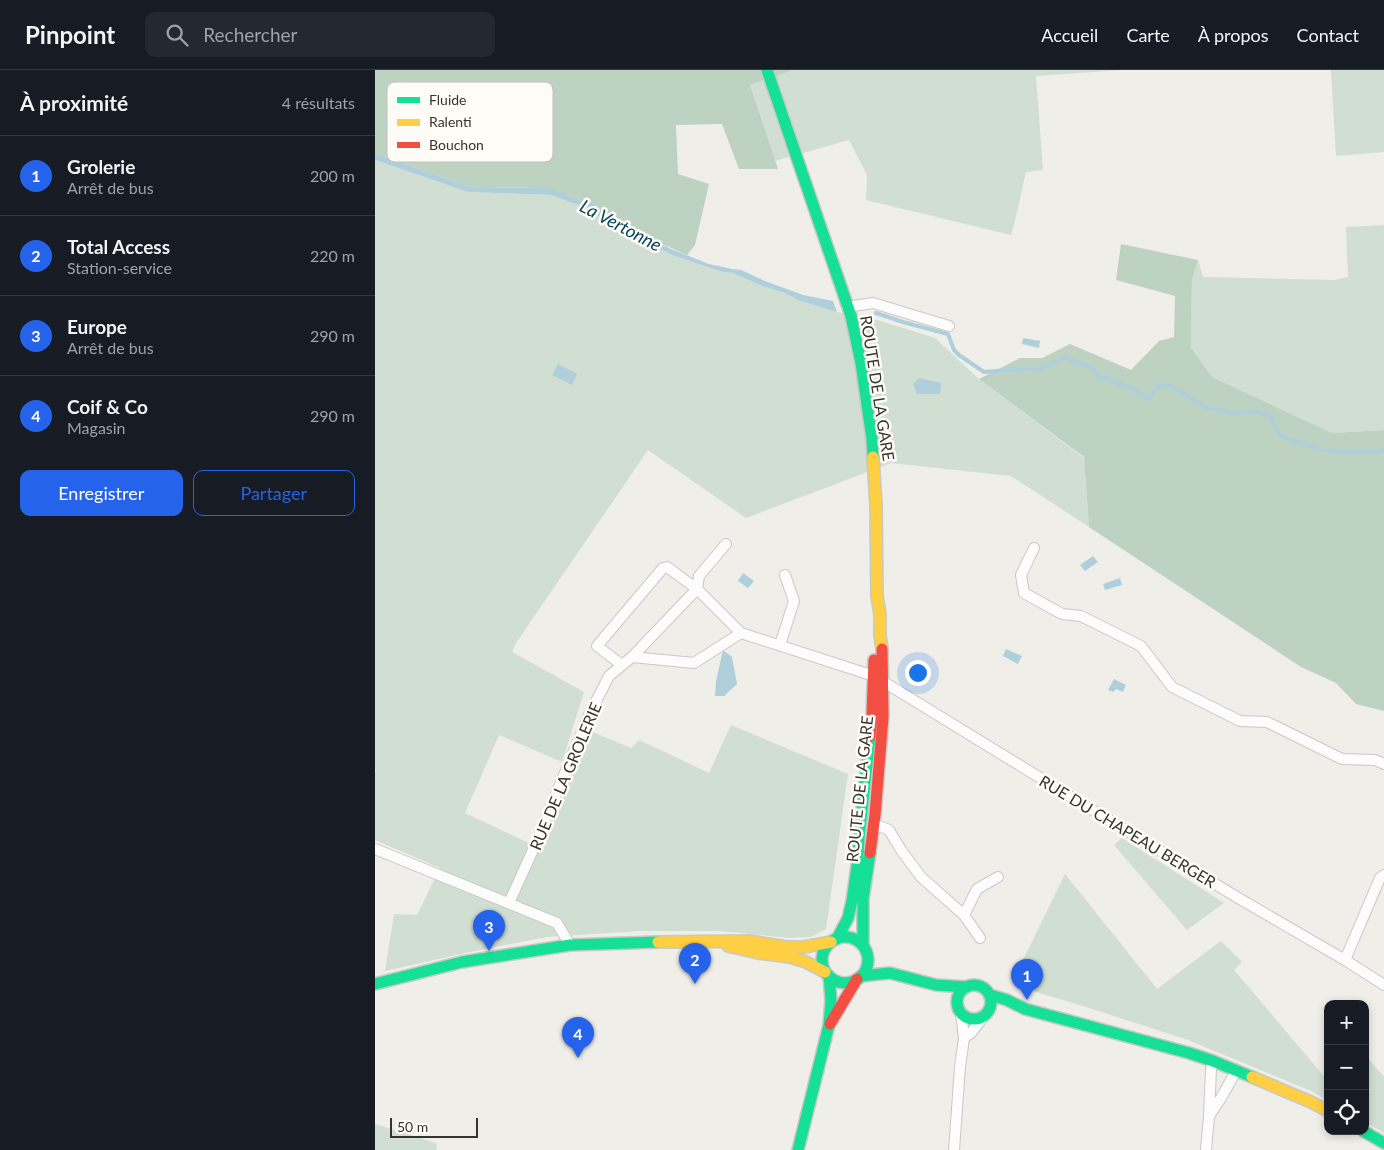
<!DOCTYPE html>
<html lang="fr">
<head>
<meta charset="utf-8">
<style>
	:root { --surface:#171b24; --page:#242831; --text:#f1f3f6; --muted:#9ea1a6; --line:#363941; --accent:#2563eb }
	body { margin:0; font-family:Lato,sans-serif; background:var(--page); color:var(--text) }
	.controls { position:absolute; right:15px; bottom:15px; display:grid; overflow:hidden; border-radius:10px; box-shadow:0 2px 8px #0003 }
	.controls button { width:45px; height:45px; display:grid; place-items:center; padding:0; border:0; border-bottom:1px solid var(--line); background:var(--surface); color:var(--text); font:25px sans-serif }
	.scale { position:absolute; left:15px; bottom:12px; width:88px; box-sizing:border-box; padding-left:5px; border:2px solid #353430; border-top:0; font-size:14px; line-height:18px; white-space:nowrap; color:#353430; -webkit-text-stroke:4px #fffcf7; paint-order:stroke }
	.you { position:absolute; left:542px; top:602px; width:18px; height:18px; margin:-12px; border:4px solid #fff; border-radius:50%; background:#1a73e8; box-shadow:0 0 0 8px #1a73e833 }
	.badge { display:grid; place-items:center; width:32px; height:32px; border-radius:50%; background:var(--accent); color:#fff; font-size:16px; font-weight:700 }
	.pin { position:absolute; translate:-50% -41px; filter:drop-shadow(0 1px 2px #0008) }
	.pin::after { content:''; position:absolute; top:26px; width:18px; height:15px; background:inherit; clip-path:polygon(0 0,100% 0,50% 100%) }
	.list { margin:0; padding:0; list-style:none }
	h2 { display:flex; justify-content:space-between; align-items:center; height:65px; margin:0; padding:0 20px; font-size:21px }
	h2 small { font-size:16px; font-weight:400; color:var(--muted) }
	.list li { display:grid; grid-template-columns:32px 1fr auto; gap:15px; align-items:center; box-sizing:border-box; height:80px; padding:0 20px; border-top:1px solid var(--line) }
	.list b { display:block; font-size:19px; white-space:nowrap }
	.list p { margin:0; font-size:16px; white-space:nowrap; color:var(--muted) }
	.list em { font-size:16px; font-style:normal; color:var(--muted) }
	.actions { display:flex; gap:10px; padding:15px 20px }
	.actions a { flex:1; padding:11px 0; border:1px solid var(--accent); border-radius:10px; text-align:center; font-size:18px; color:var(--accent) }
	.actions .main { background:var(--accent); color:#fff }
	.icon { flex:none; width:28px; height:28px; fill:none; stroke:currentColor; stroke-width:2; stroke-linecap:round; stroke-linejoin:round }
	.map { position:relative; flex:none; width:1009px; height:1080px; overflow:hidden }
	header { display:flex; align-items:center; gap:30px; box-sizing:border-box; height:70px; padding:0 25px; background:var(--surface); border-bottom:1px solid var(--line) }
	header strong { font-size:24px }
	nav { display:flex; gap:28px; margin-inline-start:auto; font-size:18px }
	.search { width:350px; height:45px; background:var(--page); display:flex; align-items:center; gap:12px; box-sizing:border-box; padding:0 18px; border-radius:10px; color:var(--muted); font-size:19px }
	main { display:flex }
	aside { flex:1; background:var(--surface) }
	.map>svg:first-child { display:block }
	.green { fill:#d1ded2 }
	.forest { fill:#bed2c1 }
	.water { fill:#aecfdb }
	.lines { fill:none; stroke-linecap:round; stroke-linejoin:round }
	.stream { stroke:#aecfdb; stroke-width:4 }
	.street-casing { stroke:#cac8c4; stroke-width:12 }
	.fast-casing { stroke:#cac8c4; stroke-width:14 }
	.slow-casing { stroke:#cac8c4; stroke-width:14 }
	.jam-casing { stroke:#cac8c4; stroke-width:14 }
	.street { stroke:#fdfcfc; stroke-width:10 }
	.fast { stroke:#16e098; stroke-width:11 }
	.slow { stroke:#ffcf43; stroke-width:11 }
	.jam { stroke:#f24e42; stroke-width:11 }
	.labels { text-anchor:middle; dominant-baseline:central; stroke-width:5; stroke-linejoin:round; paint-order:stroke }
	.street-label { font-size:16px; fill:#353430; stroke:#fffcf7 }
	.water-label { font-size:18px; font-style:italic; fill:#00475a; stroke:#fffcf7 }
	.key { fill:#fffcf7; stroke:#c2c0bb; stroke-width:1 }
	.key-label { font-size:14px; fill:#353430 }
</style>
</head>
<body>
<header>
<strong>Pinpoint</strong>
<div class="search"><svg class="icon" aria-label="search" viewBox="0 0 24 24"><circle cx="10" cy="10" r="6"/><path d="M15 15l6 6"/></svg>Rechercher</div>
<nav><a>Accueil</a><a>Carte</a><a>À propos</a><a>Contact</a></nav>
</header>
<main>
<aside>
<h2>À proximité<small>4 résultats</small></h2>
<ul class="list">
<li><span class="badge">1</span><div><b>Grolerie</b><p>Arrêt de bus</p></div><em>200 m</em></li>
<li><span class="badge">2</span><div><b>Total Access</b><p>Station-service</p></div><em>220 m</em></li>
<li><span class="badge">3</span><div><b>Europe</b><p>Arrêt de bus</p></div><em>290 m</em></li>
<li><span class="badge">4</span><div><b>Coif &amp; Co</b><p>Magasin</p></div><em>290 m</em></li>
</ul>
<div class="actions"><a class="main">Enregistrer</a><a>Partager</a></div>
</aside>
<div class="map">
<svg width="1009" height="1080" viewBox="0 0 1009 1080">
	<rect width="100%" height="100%" fill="#f0eee9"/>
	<path class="green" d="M418,0h328l-85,6 7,94 -17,2 -11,49 -4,14 -145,-35 1,-25 -18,-35 -74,21 -25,-76z
		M956,0h53v82l-48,4z
		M0,90l93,32 84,3 17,7 15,4 20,14 32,18 7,2 36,17 44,15 10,1 29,13 23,7 15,8 37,11 37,7 61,19 44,41 105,79 5,69 -78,-51 -120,-13 -145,55 -98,-68 -132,193 -4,9 72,40 -22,70 -63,-27 -34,78 76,36 49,-118 41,17 8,-8 70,33 22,-48 117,49 -22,155 -15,8 -22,1 -68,-7h-81l-93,6 -77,15 -85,19 9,-57 23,1 23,-47 -65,-28v-67l1,-3 -1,-1z
		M1009,155v205l-52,3 -120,-56 -21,-29 1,-68 6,-20 5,17 131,3 14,-3 -2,-50z
		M747,768l102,65 -37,27 -73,-85z
		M690,804l92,115 64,-48 21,21 -8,8 94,111v20l-17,-10 -123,-51 -105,-34 -67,-20 4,-20z
		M994,989l15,18v56l-19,-11v-60z
		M0,1054l61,19 1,7h-62z"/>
	<path class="forest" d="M0,0h418l-43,15 28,84h-39l-17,-45 -46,1 2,49 31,10 -14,61 -8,10 -36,-16 -35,-18 -23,-18 -14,-3 -33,-12 -76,-1 -95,-34z
		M746,174l77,16 -6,20 -1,68 21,29 120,56 52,-3v281l-28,-7 -20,-21 -35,-16 -212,-140 -5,-70 -105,-78 41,-21h22l28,-14 61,26 28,-29 15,-4 1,-41 -59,-16z"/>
	<path class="water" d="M0,83l95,34 76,1 8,2 25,10 14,3 23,18 55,28 38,15 23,5 9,1 24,11 38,14 30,6 4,11 -37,-11 -15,-8 -23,-7 -29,-13 -10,-1 -48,-16 -32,-16 -7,-2 -32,-18 -20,-14 -15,-4 -17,-7 -84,-3 -93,-32z
		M648,268l17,3 -1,7 -17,-4z
		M183,294l19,10 -5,11 -20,-10z
		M544,308l22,5 -1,11h-23l-4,-10z
		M718,486l5,6 -13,9 -5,-6z
		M368,503l11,8 -6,7 -10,-7z
		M745,508l2,7 -17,5 -2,-6z
		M631,579l16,7 -4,8 -15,-8z
		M348,580l9,7 5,27 -13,12h-9l1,-15z
		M739,609l12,6 -3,7 -7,-3 -3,3 -5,-2z"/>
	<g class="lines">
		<path class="stream" d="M501,243l27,9 45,12 6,16 5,5 25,17 46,-4 9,1 26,-11 26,9 9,11h8l9,5 15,5 17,11 11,-15 9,1 39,23 13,1 9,4 29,-1 8,3 5,3 2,8 8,10 5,3c17,4 36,13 54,13 13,1 26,-1 40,0l3,-3"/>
		<g class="street-casing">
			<path id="street" d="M472,237l26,-4 76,23
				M659,478l-13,27 3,18 38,21 19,2 60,30 31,41 68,34 27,1 75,37 33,1 9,4
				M405,575l14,-44 -9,-26
				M257,587l62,6 47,-30
				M247,595l-25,-19 66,-78 4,-1 30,22 2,-13 27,-32
				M499,754l15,6 12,20 20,27 43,38 16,23
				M0,779l182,74 13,22
				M134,833l23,-51 56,-135 21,-41 23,-19 65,-68 44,44 133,43 217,133 149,90 105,61 39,25
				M589,845l13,-26 21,-12
				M970,890l35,-82 4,-3
				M589,968l7,-5 13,-17
				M838,991l-2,8 -2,47 12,-18 15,-27
				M579,1080l6,-83 4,-29 -3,-26
				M831,1080l3,-34"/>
		</g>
		<g class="fast-casing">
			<path id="fast" d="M392,0l84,246 10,47 11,76 1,18
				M447 890a23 23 0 1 1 46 0a23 23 0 1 1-46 0Z
				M462,869l11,-21 4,-17 6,-42 1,-21 11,-102
				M488,875v-46l7,-46
				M486,906l29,-3 46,12 31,2
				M0,914l87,-22 108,-17 88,-3
				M582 932a17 17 0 1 1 34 0a17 17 0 1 1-34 0Z
				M615,925l17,5 18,9 164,44 24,8 39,16
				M988,1061l21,12
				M423,1080l31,-125 2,-25 -2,-24"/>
		</g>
		<g class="slow-casing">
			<path id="slow" d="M498,387l3,49 1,90 3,18v21l2,14
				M283,872l91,-1 38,6h17l27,-5
				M353,876l30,7 32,4 16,5 19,10
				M877,1007l59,25 17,9"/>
		</g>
		<g class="jam-casing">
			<path id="jam" d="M495,666l2,-20 2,-56
				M495,783l5,-38 8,-98 -1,-68
				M455,954l27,-45"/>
		</g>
		<use href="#street" class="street"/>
		<use href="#fast" class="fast"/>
		<use href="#slow" class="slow"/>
		<use href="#jam" class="jam"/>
	</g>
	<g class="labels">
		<g class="street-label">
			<text transform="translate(503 318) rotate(81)">ROUTE DE LA GARE</text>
			<text transform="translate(190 706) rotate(-67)">RUE DE LA GROLERIE</text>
			<text transform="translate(484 719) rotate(-84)">ROUTE DE LA GARE</text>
			<text transform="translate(753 761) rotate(31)">RUE DU CHAPEAU BERGER</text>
		</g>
		<g class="water-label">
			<text transform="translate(246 155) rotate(28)">La Vertonne</text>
		</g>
	</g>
	<rect x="12" y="12" width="166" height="80" rx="8" class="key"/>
	<rect x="22" y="27" width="23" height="6" fill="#16e098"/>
	<rect x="22" y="49" width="23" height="7" fill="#ffcf43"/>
	<rect x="22" y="72" width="23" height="6" fill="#f24e42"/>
	<g class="key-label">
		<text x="54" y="35">Fluide</text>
		<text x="54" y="57">Ralenti</text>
		<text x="54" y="80">Bouchon</text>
	</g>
</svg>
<div class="controls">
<button>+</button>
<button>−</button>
<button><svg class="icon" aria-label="locate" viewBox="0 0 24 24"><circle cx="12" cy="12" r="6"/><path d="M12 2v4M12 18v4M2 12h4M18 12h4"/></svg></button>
</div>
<div class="scale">50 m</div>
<div class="you"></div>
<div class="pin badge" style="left:652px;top:930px">1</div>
<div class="pin badge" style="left:320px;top:914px">2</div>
<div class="pin badge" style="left:114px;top:881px">3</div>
<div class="pin badge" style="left:203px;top:988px">4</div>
</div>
</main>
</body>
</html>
